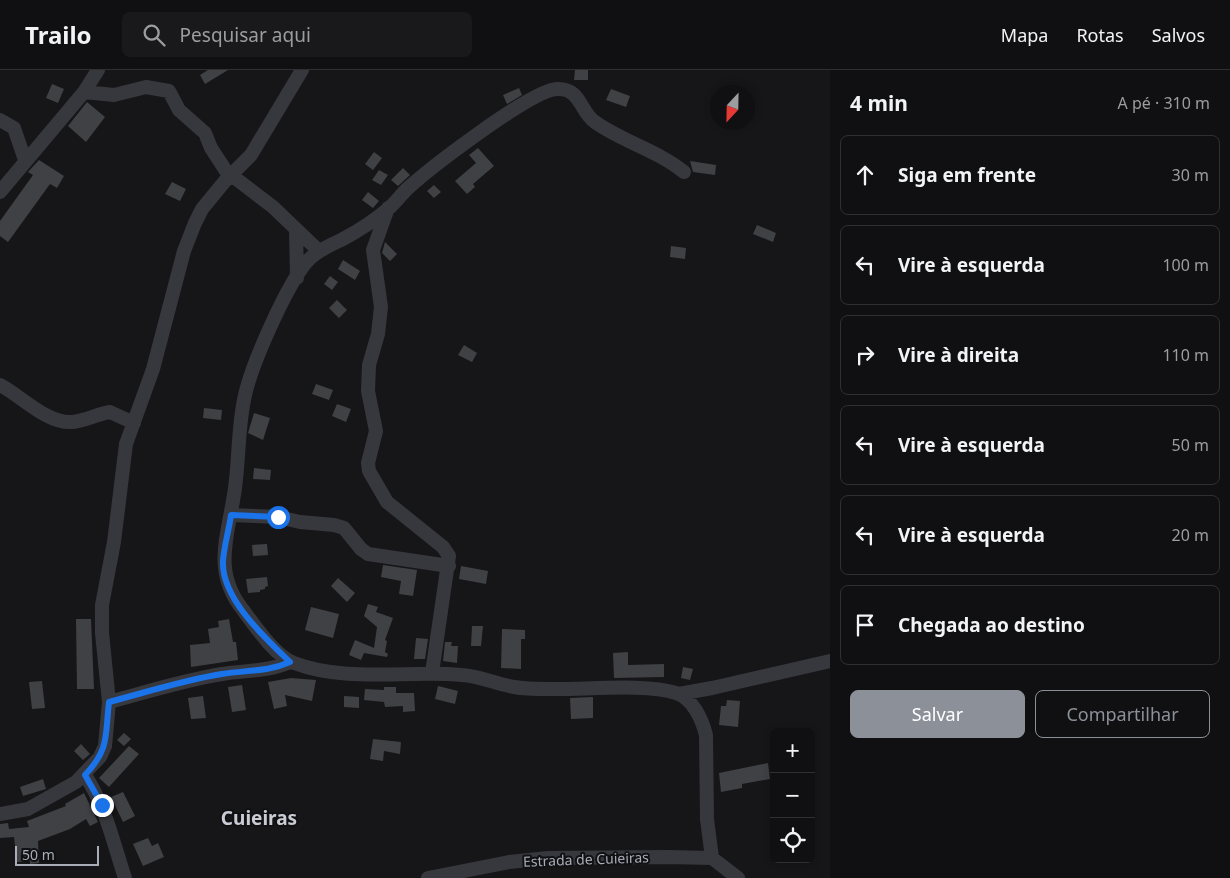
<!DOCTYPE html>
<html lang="pt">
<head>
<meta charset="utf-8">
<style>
	:root { --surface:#101012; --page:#19191b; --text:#f1f3f6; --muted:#9c9d9f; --line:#303032; --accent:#8c9099 }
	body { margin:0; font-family:"Noto Sans",sans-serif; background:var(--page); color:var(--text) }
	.controls { position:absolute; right:15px; bottom:15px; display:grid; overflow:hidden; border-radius:8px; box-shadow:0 2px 8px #0003 }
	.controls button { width:45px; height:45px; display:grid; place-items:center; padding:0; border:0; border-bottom:1px solid var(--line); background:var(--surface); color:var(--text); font:25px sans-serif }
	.compass { position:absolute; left:710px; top:15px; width:45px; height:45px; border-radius:50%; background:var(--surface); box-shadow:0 2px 8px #0003; rotate:202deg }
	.scale { position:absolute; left:15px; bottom:12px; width:84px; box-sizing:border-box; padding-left:5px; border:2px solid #a8adb8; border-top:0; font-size:14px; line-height:18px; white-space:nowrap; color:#a8adb8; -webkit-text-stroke:4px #111113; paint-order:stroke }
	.stop { position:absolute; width:15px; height:15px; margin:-11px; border:4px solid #1a73e8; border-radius:50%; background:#fff }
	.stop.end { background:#1a73e8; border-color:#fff; box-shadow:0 1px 5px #0008 }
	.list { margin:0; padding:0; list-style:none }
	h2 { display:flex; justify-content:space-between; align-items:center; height:65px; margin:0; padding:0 20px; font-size:21px }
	h2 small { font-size:16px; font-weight:400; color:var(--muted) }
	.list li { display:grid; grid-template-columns:32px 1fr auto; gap:15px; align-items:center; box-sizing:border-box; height:80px; margin:0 10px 10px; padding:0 10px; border:1px solid var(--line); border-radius:8px }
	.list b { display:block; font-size:19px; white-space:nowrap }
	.list em { font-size:16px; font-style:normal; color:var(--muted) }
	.actions { display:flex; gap:10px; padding:15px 20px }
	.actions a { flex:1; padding:11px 0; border:1px solid var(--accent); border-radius:8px; text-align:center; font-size:18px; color:var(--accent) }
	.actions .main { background:var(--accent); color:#fff }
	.icon { flex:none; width:28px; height:28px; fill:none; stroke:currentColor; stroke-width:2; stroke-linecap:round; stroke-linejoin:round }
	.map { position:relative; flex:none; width:830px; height:808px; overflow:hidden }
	header { display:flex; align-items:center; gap:30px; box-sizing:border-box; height:70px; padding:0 25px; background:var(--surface); border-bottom:1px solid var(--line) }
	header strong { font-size:24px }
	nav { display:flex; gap:28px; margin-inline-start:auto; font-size:18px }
	.search { width:350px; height:45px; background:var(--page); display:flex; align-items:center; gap:12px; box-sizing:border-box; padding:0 18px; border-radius:8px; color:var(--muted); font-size:19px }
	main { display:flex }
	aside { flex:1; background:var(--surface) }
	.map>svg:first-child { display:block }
	.building { fill:#404145 }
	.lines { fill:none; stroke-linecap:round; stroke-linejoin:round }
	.minor { stroke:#37383d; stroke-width:14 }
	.route { stroke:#1a73e8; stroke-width:6 }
	.labels { text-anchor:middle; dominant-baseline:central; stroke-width:4; stroke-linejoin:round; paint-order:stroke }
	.street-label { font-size:14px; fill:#a8adb8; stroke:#111113 }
	.district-label { font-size:19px; font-weight:bold; fill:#c9ccd4; stroke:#111113 }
</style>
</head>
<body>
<header>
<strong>Trailo</strong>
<div class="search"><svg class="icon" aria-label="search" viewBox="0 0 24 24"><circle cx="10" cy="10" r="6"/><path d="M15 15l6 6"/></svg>Pesquisar aqui</div>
<nav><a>Mapa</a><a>Rotas</a><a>Salvos</a></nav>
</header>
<main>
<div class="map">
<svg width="830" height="808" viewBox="0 0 830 808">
	<rect width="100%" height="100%" fill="#161618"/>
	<path class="building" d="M208,0h20l-23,14 -5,-9z
		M575,0h13v10h-14z
		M52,14l12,5 -6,14 -12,-5z
		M519,18l3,7 -15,9 -4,-9z
		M611,19l19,7 -4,11 -20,-7z
		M87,32l18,15 -19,25 -18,-16z
		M478,78l16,18 -21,18 2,3 -8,7 -12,-13 21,-18 -7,-8z
		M374,82l8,6 -9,12 -8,-6z
		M39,90l25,16 -7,12 -7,-4 -42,58 -8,-6v-15l33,-46 -5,-3z
		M690,91l26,4 -1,10 -22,-3z
		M403,98l7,7 -12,11 -7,-6z
		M379,100l9,5 -7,10 -9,-5z
		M172,112l14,7 -6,12 -15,-7z
		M434,115l7,7 -7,6 -7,-7z
		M368,122l11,9 -6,7 -11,-8z
		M757,155l19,8 -3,9 -20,-8z
		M385,172l12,12 -7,7 -8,-8z
		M671,176l15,2 -1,11 -15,-2z
		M343,190l17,11 -5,9 -17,-11z
		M330,206l8,6 -6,8 -8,-6z
		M337,230l10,10 -8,8 -10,-10z
		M464,275l13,8 -5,9 -14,-7z
		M316,314l17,6 -4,10 -17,-6z
		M337,334l14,5 -5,13 -14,-6z
		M204,338l18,2 -1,10 -18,-2z
		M254,343l16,5 -7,22 -15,-7z
		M254,398l17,2 -1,10 -17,-1z
		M267,474l1,11 -15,1 -1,-11z
		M383,495l34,5 -4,26 -14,-2 2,-13 -20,-4z
		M461,496l27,5 -2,13 -27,-5z
		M267,507l1,9 -3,1v2l-5,1v2l-12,1 -2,-14z
		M338,508l17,15 -8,9 -16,-16z
		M368,534l10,3 -2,5 17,6 -8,22 2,1 -2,11 3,2 -1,3 -23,-4 -3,7 -12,-5 6,-15 19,8 3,-21 -13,-11z
		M311,537l28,7 -6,24 -28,-8z
		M76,549h15l3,70h-17z
		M229,549l4,23h3l2,18 -47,7 -1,-22 20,-2 -2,-14 11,-2 -1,-6z
		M472,556h11l-2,20h-10z
		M502,559l23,1v9h-4v30l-20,-1z
		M416,568l12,1 -3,20h-11z
		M445,572h7l-1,4h7l-1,17 -14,-2z
		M628,582v13l36,-1v13l-50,1 -1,-25z
		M683,597l10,2 -3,11 -9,-2z
		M291,608l25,2 -4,21 -27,-6 2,11 -13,3 -6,-27z
		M42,611l3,27 -13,1 -3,-27z
		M242,615l4,25 -14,2 -4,-25z
		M438,616l20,5 -3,13 -20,-5z
		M384,617h12v6h18l1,18 -12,1v-6l-18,1 -1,-5 -20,-2 1,-11 19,1z
		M203,626l3,22 -15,1 -3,-21z
		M344,626l15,1v11l-15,-1z
		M593,627v21l-22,1 -1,-21z
		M727,630l13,1 -2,26 -19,-2 2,-19h5z
		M124,663l7,6 -7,7 -7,-6z
		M373,669l28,3 -1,12 -16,-3 -1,10 -13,-2z
		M81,674l9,10 -7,6 -9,-9z
		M129,676l10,8 -30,33 -10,-9z
		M768,693l2,16 -28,5v4l-21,4 -2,-19z
		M43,709l3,10 -23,7 -3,-9z
		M123,722l12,24 -12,6 -12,-25z
		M84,723l14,29 -8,4 -4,-7 -16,10 -32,12 1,22 -9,1v-3l-13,1 -3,-25 -14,1v-14l8,-1 1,6 20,-2 -2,-6 39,-15 -1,-2z
		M148,768l4,8 6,-3 6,14 -21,9 -10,-22z"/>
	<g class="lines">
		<path class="minor" d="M84,22l30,3 32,-8 23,4 10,19 26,23 6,15 15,23 47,36 46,44
			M0,50l14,8 11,32
			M684,102c-27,-22 -61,-30 -89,-50 -15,-10 -14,-34 -38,-33 -26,1 -128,80 -150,100 -7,7 -12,14 -19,20 -13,11 -30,22 -45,30 -14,7 -29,13 -39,26 -20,27 -54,102 -60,135 -6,29 -5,59 -9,88 -6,46 -24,82 8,122 12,16 32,46 51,53 53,20 113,7 168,12 18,1 34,9 52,12 11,2 23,2 34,2 35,1 97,-6 128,4 17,6 26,26 30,42l1,84 5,39
			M0,122l84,-100 14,-22
			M388,138l-15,42 8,57 -3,27 -9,31 -1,26 8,40 -8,32 1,8 18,31 56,45 6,9 -17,117
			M296,159l1,49
			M0,315c20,10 47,39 72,37 13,-1 25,-8 38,-10l24,11
			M231,445l47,2 22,5 34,3 10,3 17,21 7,5 81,12
			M679,624l33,-6 118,-27
			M109,632c38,-10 75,-22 113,-28 24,-4 46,-2 68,-12
			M85,705c21,32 28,67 40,103
			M0,744l28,-5 48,-27 24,-25 5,-11 4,-44 -7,-69v-28l12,-63 12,-98 27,-75 31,-118 11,-28 7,-14 23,-28 26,-26 51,-85
			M428,808l81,-16 39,-4 119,-1 45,1 26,20"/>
	</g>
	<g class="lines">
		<path class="route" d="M102,735l-17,-30c25,-26 20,-40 24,-73 38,-10 75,-22 113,-28 24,-4 46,-2 68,-12 -24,-23 -69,-64 -67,-101 1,-15 6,-31 8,-46l47,2"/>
	</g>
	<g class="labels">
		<g class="street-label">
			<text transform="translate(586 789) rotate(-2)">Estrada de Cuieiras</text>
		</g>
		<g class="district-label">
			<text x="259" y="748">Cuieiras</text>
		</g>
	</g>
</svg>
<div class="controls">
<button>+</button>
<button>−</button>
<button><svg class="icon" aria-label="locate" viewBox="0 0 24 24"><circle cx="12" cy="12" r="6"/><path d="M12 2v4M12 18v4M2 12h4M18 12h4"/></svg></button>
</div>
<svg class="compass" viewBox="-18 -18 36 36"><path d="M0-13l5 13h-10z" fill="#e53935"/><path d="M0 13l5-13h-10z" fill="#9c9d9f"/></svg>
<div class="scale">50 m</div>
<div class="stop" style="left:278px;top:447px"></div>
<div class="stop end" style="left:102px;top:735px"></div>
</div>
<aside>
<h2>4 min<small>A pé · 310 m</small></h2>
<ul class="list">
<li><svg class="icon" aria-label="ahead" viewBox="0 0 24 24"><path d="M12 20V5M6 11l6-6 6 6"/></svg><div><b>Siga em frente</b></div><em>30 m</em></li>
<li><svg class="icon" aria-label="left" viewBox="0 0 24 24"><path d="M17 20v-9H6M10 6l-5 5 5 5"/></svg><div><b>Vire à esquerda</b></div><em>100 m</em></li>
<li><svg class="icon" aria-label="right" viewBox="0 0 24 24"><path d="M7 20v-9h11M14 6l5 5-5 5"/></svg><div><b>Vire à direita</b></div><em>110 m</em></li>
<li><svg class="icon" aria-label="left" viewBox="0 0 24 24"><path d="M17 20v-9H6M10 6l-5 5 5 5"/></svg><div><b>Vire à esquerda</b></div><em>50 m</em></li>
<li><svg class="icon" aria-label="left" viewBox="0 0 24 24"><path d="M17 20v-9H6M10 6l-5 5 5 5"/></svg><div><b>Vire à esquerda</b></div><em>20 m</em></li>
<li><svg class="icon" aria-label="arrive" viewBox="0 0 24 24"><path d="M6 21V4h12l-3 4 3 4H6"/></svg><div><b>Chegada ao destino</b></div></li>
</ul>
<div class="actions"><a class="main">Salvar</a><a>Compartilhar</a></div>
</aside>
</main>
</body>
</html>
